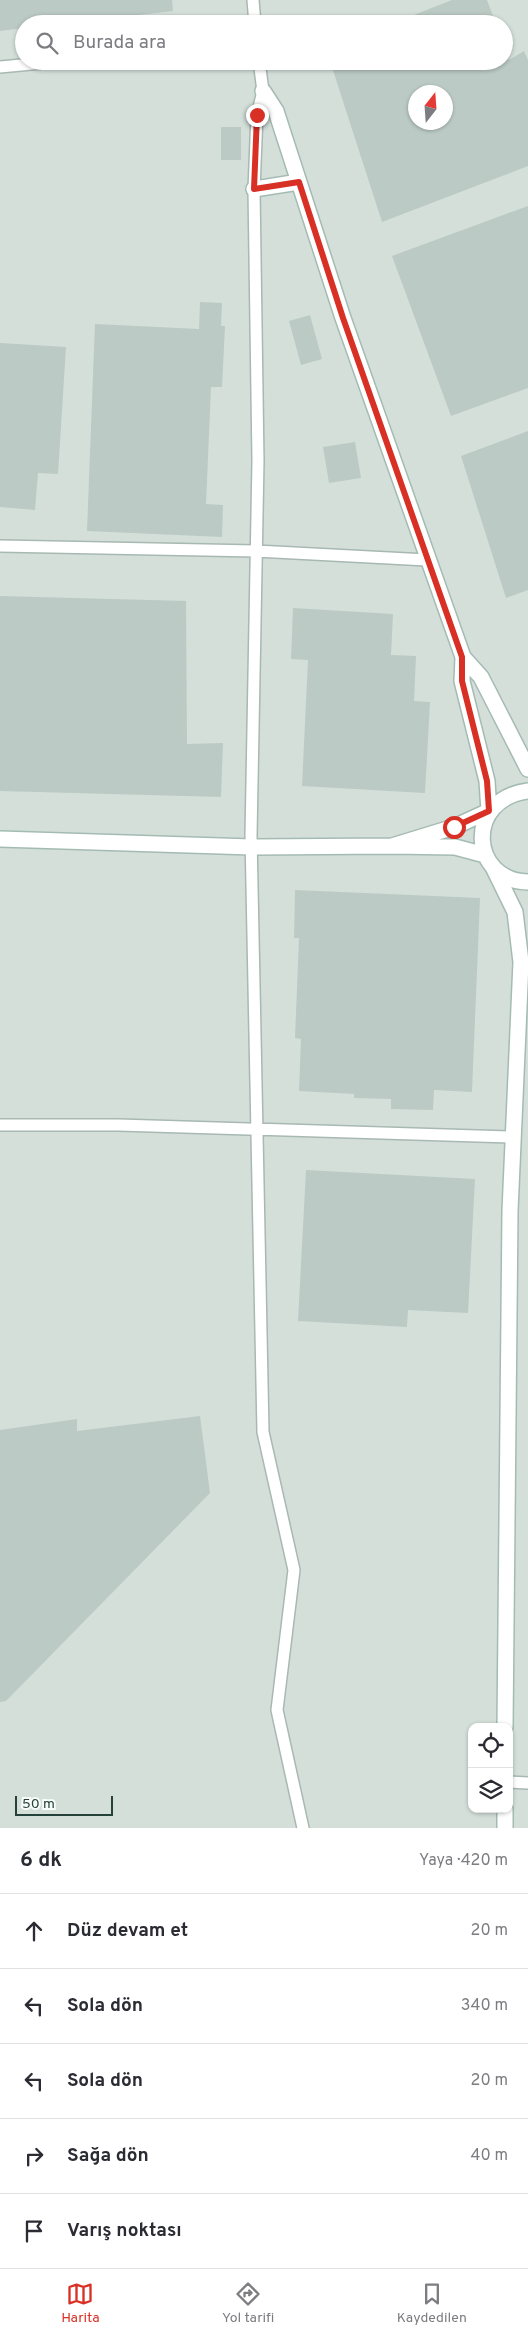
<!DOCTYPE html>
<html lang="tr">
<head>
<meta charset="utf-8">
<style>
	:root { --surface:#fff; --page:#f2f2f3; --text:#2b2b33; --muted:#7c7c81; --line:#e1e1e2; --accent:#d93025 }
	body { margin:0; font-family:Overpass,sans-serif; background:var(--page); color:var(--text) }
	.controls { position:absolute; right:15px; bottom:15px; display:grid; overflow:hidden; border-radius:10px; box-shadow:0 1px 4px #0004 }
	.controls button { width:45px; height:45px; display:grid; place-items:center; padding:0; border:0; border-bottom:1px solid var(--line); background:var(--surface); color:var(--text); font:25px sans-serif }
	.compass { position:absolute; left:408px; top:85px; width:45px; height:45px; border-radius:50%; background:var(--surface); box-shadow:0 1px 4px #0004; rotate:17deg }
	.scale { position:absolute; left:15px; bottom:12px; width:98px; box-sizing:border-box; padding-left:5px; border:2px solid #24423a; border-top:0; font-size:14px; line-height:18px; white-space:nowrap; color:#24423a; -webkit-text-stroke:4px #f7fbf9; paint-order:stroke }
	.stop { position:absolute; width:15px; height:15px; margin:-11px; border:4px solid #d93025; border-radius:50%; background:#fff }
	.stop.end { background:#d93025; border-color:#fff; box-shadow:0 1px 5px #0008 }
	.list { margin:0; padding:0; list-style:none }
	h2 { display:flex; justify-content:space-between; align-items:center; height:65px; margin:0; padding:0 20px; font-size:21px }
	h2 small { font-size:16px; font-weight:400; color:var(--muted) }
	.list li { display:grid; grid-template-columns:32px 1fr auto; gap:15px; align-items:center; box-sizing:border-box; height:75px; padding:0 20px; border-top:1px solid var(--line) }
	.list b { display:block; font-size:19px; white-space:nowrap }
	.list em { font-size:16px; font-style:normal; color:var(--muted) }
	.icon { flex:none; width:28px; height:28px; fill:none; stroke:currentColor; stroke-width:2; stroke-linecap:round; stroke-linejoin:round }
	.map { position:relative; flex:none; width:528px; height:1828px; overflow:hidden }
	.search { position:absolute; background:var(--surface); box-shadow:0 1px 4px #0004; left:15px; right:15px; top:15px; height:55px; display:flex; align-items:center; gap:12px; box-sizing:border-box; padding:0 18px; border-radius:28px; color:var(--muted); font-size:19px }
	.sheet { height:440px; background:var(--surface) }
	nav { display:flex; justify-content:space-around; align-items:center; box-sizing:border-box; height:70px; border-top:1px solid var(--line); background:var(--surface); font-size:14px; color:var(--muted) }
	nav a { display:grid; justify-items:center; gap:2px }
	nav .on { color:var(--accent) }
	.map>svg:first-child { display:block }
	.built { fill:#d4dfda; fill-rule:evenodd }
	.building { fill:#bbcac4; fill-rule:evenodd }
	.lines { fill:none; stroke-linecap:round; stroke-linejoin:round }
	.street-casing { stroke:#a8b8b2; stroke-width:14 }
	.secondary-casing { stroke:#a4bbb3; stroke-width:18 }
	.street { stroke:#fff; stroke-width:11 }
	.secondary { stroke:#fff; stroke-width:15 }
	.route { stroke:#d93025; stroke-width:6 }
</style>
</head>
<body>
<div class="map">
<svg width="528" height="1828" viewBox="0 0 528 1828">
	<rect width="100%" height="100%" fill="#e6efeb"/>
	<path class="built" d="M0,0h528v1828h-528zM24,24h480v37h-480zM416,92h30v30h-30zM472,1727h37v82h-37z"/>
	<path class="building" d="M0,0h172l1,11 -112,13h-37v4l-24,3z
		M452,0h35l9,24h-105z
		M504,48l5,12 15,-9 4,9v106l-146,56 -52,-161h174zM416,92h30v30h-30z
		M221,127h20v33h-20z
		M528,206v182l-77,28 -59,-160z
		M200,302l22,1 -1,23h4l-3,61h-11l-5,117 17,1 -1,32 -135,-6 8,-207 104,5z
		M310,315l12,44 -21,6 -12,-44z
		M0,343l66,4 -8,127 -20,-1 -3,37 -35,-3z
		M528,431v159l-22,8 -45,-142z
		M355,442l6,36 -32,5 -6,-36z
		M0,596l186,5 1,143 36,-1 -2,54 -221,-6z
		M293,608l100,6 -2,41 25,1 -2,45 16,1 -5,91 -123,-7 6,-126 -17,-1z
		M295,890l185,8 -8,194 -38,-2 -1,20 -42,-1v-10l-37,-1v-4l-55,-3 2,-52 -6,-1 4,-100h-5z
		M306,1170l169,9 -7,134 -60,-3 -1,17 -109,-6z
		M200,1416l10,77 -204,208 -6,1v-272l77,-11v12z"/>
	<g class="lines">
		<g class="street-casing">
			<path id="street" d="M253,0l2,24
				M259,61l4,30 -6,24 -3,74 4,272 -7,375 12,596 31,138 -17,140 26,118
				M0,67l63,-6
				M0,546l256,5 171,9
				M0,1125h119l394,12
				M509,1782l19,1"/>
		</g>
		<g class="secondary-casing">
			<path id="secondary" d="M263,91l13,20 67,207 120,339 -1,24 25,100 2,30 -35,16 -62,19 63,1 30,8
				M254,189l45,-7
				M463,657l18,20 47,92
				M528,791c-64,8 -58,90 0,91
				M0,839l252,8 140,-1
				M493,867l22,45 6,50 -11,249 -5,516
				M505,1828v-19"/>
		</g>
		<use href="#street" class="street"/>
		<use href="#secondary" class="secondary"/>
	</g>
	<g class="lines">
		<path class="route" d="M257,115l-3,74 45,-7 44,136 119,339v24l25,100 2,30 -35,16"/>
	</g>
</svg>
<div class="controls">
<button><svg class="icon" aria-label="locate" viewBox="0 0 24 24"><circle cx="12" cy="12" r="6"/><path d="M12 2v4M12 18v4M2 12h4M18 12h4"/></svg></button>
<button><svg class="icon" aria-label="layers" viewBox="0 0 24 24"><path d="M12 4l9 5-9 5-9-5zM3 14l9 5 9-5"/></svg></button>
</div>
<svg class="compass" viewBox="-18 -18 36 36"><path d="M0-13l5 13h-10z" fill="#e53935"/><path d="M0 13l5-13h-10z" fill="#7c7c81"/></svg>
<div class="scale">50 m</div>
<div class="stop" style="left:454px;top:827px"></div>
<div class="stop end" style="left:257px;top:115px"></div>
<div class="search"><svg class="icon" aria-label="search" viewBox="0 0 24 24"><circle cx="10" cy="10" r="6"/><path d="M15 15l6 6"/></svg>Burada ara</div>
</div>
<section class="sheet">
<h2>6 dk<small>Yaya · 420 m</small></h2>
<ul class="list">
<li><svg class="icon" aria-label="ahead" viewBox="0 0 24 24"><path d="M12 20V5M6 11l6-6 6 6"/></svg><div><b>Düz devam et</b></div><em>20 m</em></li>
<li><svg class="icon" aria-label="left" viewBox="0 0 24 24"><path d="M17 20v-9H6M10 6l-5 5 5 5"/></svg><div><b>Sola dön</b></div><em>340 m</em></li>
<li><svg class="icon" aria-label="left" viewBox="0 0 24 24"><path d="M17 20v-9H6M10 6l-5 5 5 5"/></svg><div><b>Sola dön</b></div><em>20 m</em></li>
<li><svg class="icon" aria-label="right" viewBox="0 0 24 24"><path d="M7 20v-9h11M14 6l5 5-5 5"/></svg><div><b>Sağa dön</b></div><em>40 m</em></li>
<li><svg class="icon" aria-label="arrive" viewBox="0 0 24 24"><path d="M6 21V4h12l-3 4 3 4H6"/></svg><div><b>Varış noktası</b></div></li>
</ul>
</section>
<nav>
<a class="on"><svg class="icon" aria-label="map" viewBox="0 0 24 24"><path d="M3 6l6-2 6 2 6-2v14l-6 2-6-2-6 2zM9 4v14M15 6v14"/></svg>Harita</a>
<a><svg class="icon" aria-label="directions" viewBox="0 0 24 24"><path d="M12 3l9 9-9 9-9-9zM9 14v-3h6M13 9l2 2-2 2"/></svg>Yol tarifi</a>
<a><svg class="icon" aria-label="saved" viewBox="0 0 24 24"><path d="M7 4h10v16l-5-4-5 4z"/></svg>Kaydedilen</a>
</nav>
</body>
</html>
